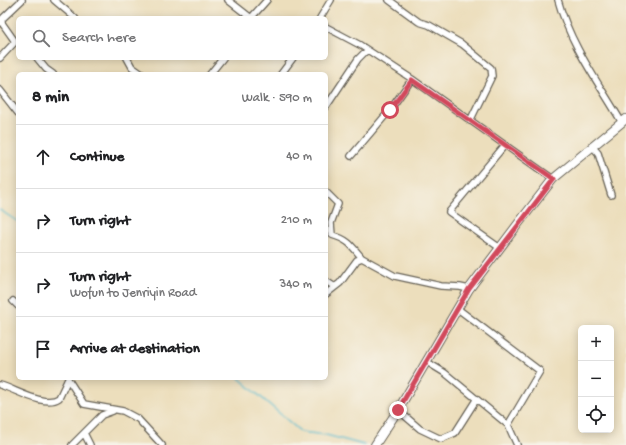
<!DOCTYPE html>
<html lang="en">
<head>
<meta charset="utf-8">
<style>
	:root { --surface:#fff; --page:#f2f2f2; --text:#202124; --muted:#757577; --line:#e0e0e0 }
	body { margin:0; font-family:"Gochi Hand",sans-serif; background:var(--page); color:var(--text) }
	.controls { position:absolute; right:12px; bottom:12px; display:grid; overflow:hidden; border-radius:6px; box-shadow:0 2px 10px #0003 }
	.controls button { width:36px; height:36px; display:grid; place-items:center; padding:0; border:0; border-bottom:1px solid var(--line); background:var(--surface); color:var(--text); font:20px sans-serif }
	.stop { position:absolute; width:12px; height:12px; margin:-9px; border:3px solid #d1495b; border-radius:50%; background:#fff }
	.stop.end { background:#d1495b; border-color:#fff; box-shadow:0 1px 4px #0008 }
	.list { margin:0; padding:0; list-style:none }
	h2 { display:flex; justify-content:space-between; align-items:center; height:52px; margin:0; padding:0 16px; font-size:17px }
	h2 small { font-size:13px; font-weight:400; color:var(--muted) }
	.list li { display:grid; grid-template-columns:26px 1fr auto; gap:12px; align-items:center; box-sizing:border-box; height:64px; padding:0 16px; border-top:1px solid var(--line) }
	.list b { display:block; font-size:15px; white-space:nowrap }
	.list p { margin:0; font-size:13px; white-space:nowrap; color:var(--muted) }
	.list em { font-size:13px; font-style:normal; color:var(--muted) }
	.icon { flex:none; width:22px; height:22px; fill:none; stroke:currentColor; stroke-width:2; stroke-linecap:round; stroke-linejoin:round }
	.map { position:relative; flex:none; width:626px; height:445px; overflow:hidden }
	.search { position:absolute; background:var(--surface); box-shadow:0 2px 10px #0003; left:16px; top:16px; width:312px; height:44px; display:flex; align-items:center; gap:10px; box-sizing:border-box; padding:0 14px; border-radius:6px; color:var(--muted); font-size:15px }
	.panel { position:absolute; background:var(--surface); box-shadow:0 2px 10px #0003; left:16px; top:72px; width:312px; height:308px; border-radius:6px }
	.map>svg:first-child { display:block }
	.lines { fill:none; stroke-linecap:round; stroke-linejoin:round }
	.stream { stroke:#4fb9cc; stroke-width:1.5 }
	.street-casing { stroke:#656054; stroke-width:8 }
	.secondary-casing { stroke:#656054; stroke-width:10 }
	.street { stroke:#fff; stroke-width:5.5 }
	.secondary { stroke:#fff; stroke-width:8 }
	.route { stroke:#d1495b; stroke-width:5 }
</style>
</head>
<body>
<div class="map">
<svg width="626" height="445" viewBox="0 0 626 445">
	<rect width="100%" height="100%" fill="#f7f3e8"/>
	<filter id="ink" filterUnits="userSpaceOnUse"><feTurbulence type="fractalNoise" baseFrequency=".025" numOctaves="2"/><feDisplacementMap in="SourceGraphic" scale="8" xChannelSelector="R" yChannelSelector="G"/><feConvolveMatrix kernelMatrix="1 2 1 2 8 2 1 2 1" color-interpolation-filters="sRGB"/></filter>
	<filter id="wash" filterUnits="userSpaceOnUse"><feTurbulence type="fractalNoise" baseFrequency=".012" numOctaves="4" result="noise"/><feDisplacementMap in="SourceGraphic" scale="16" xChannelSelector="R" yChannelSelector="G"/><feGaussianBlur stdDeviation="0.9" result="paint"/><feColorMatrix in="noise" values="0 0 0 0 0 0 0 0 0 0 0 0 0 0 0 0 0 1.4 0 .05"/><feComposite in="paint" operator="in"/></filter>
	<g filter="url(#wash)">
		<rect width="100%" height="100%" fill="#ecdebc"/>
		<g class="lines">
			<path class="stream" d="M0,210l18,12
				M239,378l62,54 25,3 38,10"/>
		</g>
	</g>
	<g filter="url(#ink)">
		<g class="lines">
			<g class="street-casing">
				<path id="street" d="M54,0l21,18
					M228,0l23,18
					M389,0l30,22 10,3 33,19 29,24 1,8 -22,45
					M558,0c12,44 40,82 63,121
					M251,18l16,-18
					M320,18l11,-18
					M326,27l34,18 52,34 141,100
					M0,58l14,-15v-3l-12,-17v-4l20,-19
					M37,58l9,11 7,5
					M127,58l5,9 10,7
					M210,74l13,-16
					M281,74l12,-16
					M0,90l18,23
					M326,107l32,-48 9,-9
					M592,146l6,7 13,42
					M351,156l39,-46 22,-31
					M326,192l12,12 -7,19 1,12c17,5 19,10 30,23
					M500,248l-51,-36 56,-67
					M326,281l9,6
					M326,294l14,-11 17,-23 5,-2 33,18 46,10 19,1 9,2
					M13,301l5,5
					M458,309l82,62 -32,54
					M427,362l18,11 63,52 9,20
					M0,385c15,4 45,23 59,13l9,-19 16,25 39,7 15,8 24,26
					M398,410l22,19 21,10 14,-6 21,-33
					M84,433l6,12
					M72,445l30,-30 11,-4"/>
			</g>
			<g class="secondary-casing">
				<path id="secondary" d="M375,445l23,-35 71,-121 49,-65 35,-45 73,-60"/>
			</g>
			<use href="#street" class="street"/>
			<use href="#secondary" class="secondary"/>
		</g>
	</g>
	<g class="lines" filter="url(#ink)">
		<path class="route" d="M390,110l22,-30 142,99 -85,110 -71,121"/>
	</g>
</svg>
<div class="controls">
<button>+</button>
<button>−</button>
<button><svg class="icon" aria-label="locate" viewBox="0 0 24 24"><circle cx="12" cy="12" r="6"/><path d="M12 2v4M12 18v4M2 12h4M18 12h4"/></svg></button>
</div>
<div class="stop" style="left:390px;top:110px"></div>
<div class="stop end" style="left:398px;top:410px"></div>
<div class="search"><svg class="icon" aria-label="search" viewBox="0 0 24 24"><circle cx="10" cy="10" r="6"/><path d="M15 15l6 6"/></svg>Search here</div>
<section class="panel">
<h2>8 min<small>Walk · 590 m</small></h2>
<ul class="list">
<li><svg class="icon" aria-label="ahead" viewBox="0 0 24 24"><path d="M12 20V5M6 11l6-6 6 6"/></svg><div><b>Continue</b></div><em>40 m</em></li>
<li><svg class="icon" aria-label="right" viewBox="0 0 24 24"><path d="M7 20v-9h11M14 6l5 5-5 5"/></svg><div><b>Turn right</b></div><em>210 m</em></li>
<li><svg class="icon" aria-label="right" viewBox="0 0 24 24"><path d="M7 20v-9h11M14 6l5 5-5 5"/></svg><div><b>Turn right</b><p>Wofun to Jenriyin Road</p></div><em>340 m</em></li>
<li><svg class="icon" aria-label="arrive" viewBox="0 0 24 24"><path d="M6 21V4h12l-3 4 3 4H6"/></svg><div><b>Arrive at destination</b></div></li>
</ul>
</section>
</div>
</body>
</html>
